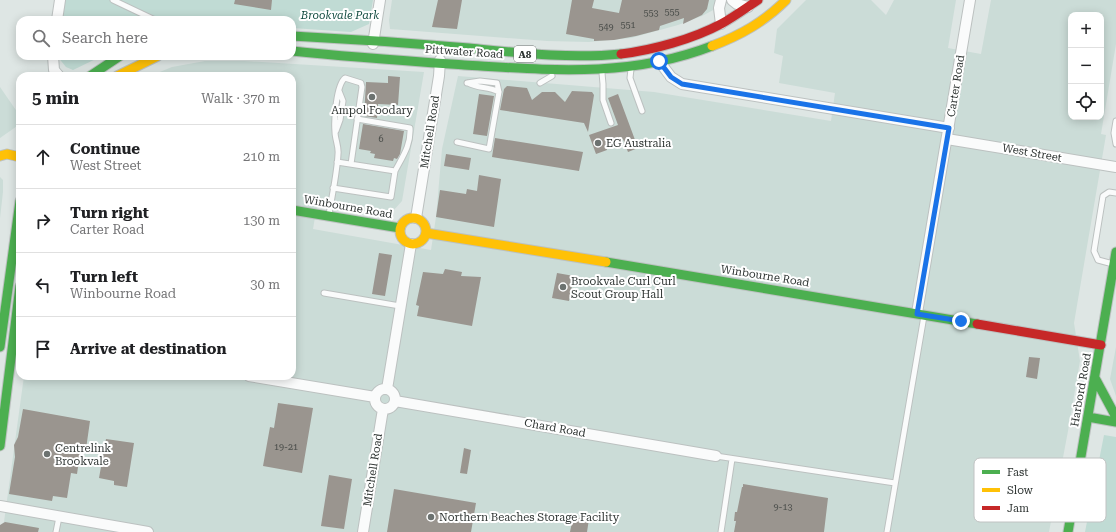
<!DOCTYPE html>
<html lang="en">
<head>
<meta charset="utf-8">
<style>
	:root { --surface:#fff; --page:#f2f2f2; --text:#202124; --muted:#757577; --line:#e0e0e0 }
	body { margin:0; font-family:"Roboto Serif",serif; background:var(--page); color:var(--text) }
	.controls { position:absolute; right:12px; top:12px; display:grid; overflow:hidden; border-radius:8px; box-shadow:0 2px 10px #0003 }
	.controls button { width:36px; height:36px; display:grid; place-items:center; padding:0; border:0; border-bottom:1px solid var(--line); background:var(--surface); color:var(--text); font:20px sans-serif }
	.stop { position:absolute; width:12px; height:12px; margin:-9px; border:3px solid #1a73e8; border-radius:50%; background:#fff }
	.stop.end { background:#1a73e8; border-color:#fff; box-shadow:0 1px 4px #0008 }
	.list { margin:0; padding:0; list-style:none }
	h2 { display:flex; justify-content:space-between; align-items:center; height:52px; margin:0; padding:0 16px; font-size:17px }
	h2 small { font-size:13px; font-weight:400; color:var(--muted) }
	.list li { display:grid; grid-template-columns:26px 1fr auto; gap:12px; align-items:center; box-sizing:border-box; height:64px; padding:0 16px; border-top:1px solid var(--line) }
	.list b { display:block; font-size:15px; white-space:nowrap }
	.list p { margin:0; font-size:13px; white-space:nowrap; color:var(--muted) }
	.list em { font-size:13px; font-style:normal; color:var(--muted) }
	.icon { flex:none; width:22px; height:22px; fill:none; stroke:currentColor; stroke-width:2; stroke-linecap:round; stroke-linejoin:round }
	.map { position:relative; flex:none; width:1116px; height:532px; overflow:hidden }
	.search { position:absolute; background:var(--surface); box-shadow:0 2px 10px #0003; left:16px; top:16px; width:280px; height:44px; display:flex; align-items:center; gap:10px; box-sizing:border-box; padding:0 14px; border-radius:12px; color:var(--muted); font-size:15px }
	.panel { position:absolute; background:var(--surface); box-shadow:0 2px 10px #0003; left:16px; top:72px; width:280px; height:308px; border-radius:12px }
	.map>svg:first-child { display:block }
	.built { fill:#cbdcd7; fill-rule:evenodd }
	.green { fill:#c0dbd4 }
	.building { fill:#9a958f }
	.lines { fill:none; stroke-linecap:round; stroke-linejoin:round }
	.lane-casing { stroke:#bcc1c0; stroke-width:7 }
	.street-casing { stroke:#bcc1c0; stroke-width:12 }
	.fast-casing { stroke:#bcc1c0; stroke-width:11 }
	.slow-casing { stroke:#bcc1c0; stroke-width:11 }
	.jam-casing { stroke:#bcc1c0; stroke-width:11 }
	.lane { stroke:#fafbfb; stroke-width:5 }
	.street { stroke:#fafbfb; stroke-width:10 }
	.fast { stroke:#4caf50; stroke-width:9 }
	.slow { stroke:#ffc107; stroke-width:9 }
	.jam { stroke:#c62828; stroke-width:9 }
	.route { stroke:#1a73e8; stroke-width:5 }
	.poi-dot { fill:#6c7270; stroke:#fff; stroke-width:1.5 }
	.labels { text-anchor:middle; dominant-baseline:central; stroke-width:4; stroke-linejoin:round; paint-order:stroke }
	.number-label { font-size:9px; fill:#494c49 }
	.shield { fill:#fff; stroke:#6d7170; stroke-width:1 }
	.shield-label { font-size:10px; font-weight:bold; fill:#2e3432 }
	.park-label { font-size:11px; font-style:italic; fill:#124b40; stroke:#fff }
	.street-label { font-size:11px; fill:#2e3432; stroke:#fff }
	.poi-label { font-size:11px; fill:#2e3432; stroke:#fff; text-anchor:start }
	.key { fill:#fff; stroke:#c0c2c2; stroke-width:1 }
	.key-label { font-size:11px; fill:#2e3432 }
</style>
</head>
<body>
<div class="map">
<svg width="1116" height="532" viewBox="0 0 1116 532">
	<rect width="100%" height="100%" fill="#dee6e4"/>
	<path class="built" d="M392,0h340l-30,16 -24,9 -47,13 -42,4 -42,-1 -157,-12 -1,-9z
		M806,0h65l15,15 8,-15h62l-8,48 33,6 10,-54h125v44l-15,90 5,1 -32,188 6,38 -12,70 -19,101h-1049v-6l4,-4 20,-146h268v-300h-142l22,-9 33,-6h39l180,11 -22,129 -9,10 -75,-12 -5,30 118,21 5,-33 6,-68 16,-73 196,16 177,29 4,-28 -56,-10 4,-27 -9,-3 3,-24zM1071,15h30v102h-30z
		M0,87l20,29v8l-20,14z
		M0,177l3,3v12l-3,26z
		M1116,347v49l-6,-17z"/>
	<path class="green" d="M65,0h308l-4,24 -18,8 -59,-4v-8h-231z
		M57,56h45l-29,14 -7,-3z
		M1104,435l12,2v95h-31z"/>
	<path class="building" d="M235,0h37l-1,10 -37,-6z
		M438,0h24l-5,29 -25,-2z
		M572,0h22l-2,8 27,5 3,-13h87l-2,9 -5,6 -19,9 1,-6 -24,8 -1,4 -23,6 -22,4 -20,1v-2l-28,-5z
		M388,76l12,1 -2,28 -20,-1 -1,14 -13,-2 2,-34 22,1z
		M507,86l20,2 5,12 10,-8h13l10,10 7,-11 20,1 2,3 -6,37 -4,-9 -84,-13 4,-21z
		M479,94l15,2 -7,40 -14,-2z
		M618,94l20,54 -10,4 -5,-13 -17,6 1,5 -11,4 -7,-19 29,-10 -10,-27z
		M363,124l41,7 -4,23 -3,5 -3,-1 -1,3 -19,-3 1,-4 -5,-1 1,-2 -12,-2z
		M495,138l88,14 -4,19 -87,-14z
		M446,154l25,4 -2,12 -25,-4z
		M479,175l22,4 -7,48 -58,-10 4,-27 26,4 1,-5 10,2z
		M379,253l13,2 -7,41 -13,-2z
		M445,269l17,3 -1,4 20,1 -9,49 -55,-10 2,-10 -3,-1 7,-33 20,2z
		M557,273l17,3 -5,25 -17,-3z
		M1029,357l11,1 -3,21 -11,-2z
		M278,403l35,5 -11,65 -39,-7 7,-39 4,1z
		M23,409l67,12 -4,28 -5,-2 -4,27 -6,-1 -4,25 -14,-2 -1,5 -43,-7 6,-37 -1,-12 4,-8z
		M106,439l28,4 -7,44 -13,-2v-4l-15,-3z
		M464,448l7,2 -4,24 -7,-1z
		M329,475l23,4 -8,50 -23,-3z
		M743,484l85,14 -4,34h-90l2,-11h-2l1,-9h2l5,-25h1z
		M394,489l82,14 -5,29h-84z
		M573,517l16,2 -2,13h-17z
		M5,522l34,6 -1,4h-38v-7z"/>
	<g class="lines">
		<g class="lane-casing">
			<path id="lane" d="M113,0l42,20
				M631,69l-1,9 12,33
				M602,73l1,11v16l8,23
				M468,83c11,6 20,3 31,9
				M540,83l12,-7
				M357,119l53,9c1,17 -7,28 -15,43
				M1116,121l-2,12 2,11
				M336,131l4,-11 3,-19 -4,-10
				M457,142l32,7 10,-57 -2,-9 -17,-2 -13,2
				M333,188l58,9 4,-26 -58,-9
				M329,215c3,-20 8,-41 9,-61 1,-7 -3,-15 -3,-22 -1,-11 1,-47 10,-54l16,5 1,4 -11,77
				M1113,264l-15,-4 -4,-9 9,-55 6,-4 7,1
				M324,293l76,13
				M716,456l179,27
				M56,532l3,-15
				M721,532l11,-73
				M887,532l37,-216"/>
		</g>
		<g class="street-casing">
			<path id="street" d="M721,0l-2,8 2,16
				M732,0l5,4 11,3
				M57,20l3,-20
				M373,44l7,-44
				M53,56l1,14 5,6
				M659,61l12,16 11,7 267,44
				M947,139l169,28
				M416,218l23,-142 1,-16
				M917,313l53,-313
				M249,376l126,21
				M375 399a10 10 0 1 1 20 0a10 10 0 1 1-20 0Z
				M387,389l24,-145
				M395,401l321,55
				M0,506l148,26
				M363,532l20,-123"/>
		</g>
		<g class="fast-casing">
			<path id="fast" d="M292,36c59,3 118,7 177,12 50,5 101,11 152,6
				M292,51c57,6 115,10 172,14 86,5 165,13 248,-19
				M90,76l30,-20
				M292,210l108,18
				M606,262l371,62
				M0,347l20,-146
				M1095,378l21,39
				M1088,417l28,5
				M0,446l20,-160
				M1068,532l48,-280"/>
		</g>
		<g class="slow-casing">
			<path id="slow" d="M712,46c29,-11 52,-24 74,-46
				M117,76l41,-20
				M0,156l7,-2 13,3
				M400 231a13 13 0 1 1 26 0a13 13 0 1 1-26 0Z
				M426,233l180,29"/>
		</g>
		<g class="jam-casing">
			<path id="jam" d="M621,54c32,-4 72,-15 100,-30 13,-7 25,-16 37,-24
				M977,324l124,21"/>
		</g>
		<use href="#lane" class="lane"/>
		<use href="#street" class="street"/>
		<use href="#fast" class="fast"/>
		<use href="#slow" class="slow"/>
		<use href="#jam" class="jam"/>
	</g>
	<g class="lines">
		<path class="route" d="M659,61l12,16 11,7 267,44 -32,186 44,7"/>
	</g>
	<g class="poi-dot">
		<circle cx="372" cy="97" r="4"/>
		<circle cx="598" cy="143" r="4"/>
		<circle cx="563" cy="287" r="4"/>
		<circle cx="47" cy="454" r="4"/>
		<circle cx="431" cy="517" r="4"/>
	</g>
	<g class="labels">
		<g class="number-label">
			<text x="672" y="12">555</text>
			<text x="651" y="13">553</text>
			<text x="628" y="25">551</text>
			<text x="606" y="27">549</text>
			<text x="381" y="139">6</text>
			<text x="286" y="447">19-21</text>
			<text x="783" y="507">9-13</text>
		</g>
		<rect class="shield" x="514" y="46" width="22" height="16" rx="3"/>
		<g class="shield-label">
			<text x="525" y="54">A8</text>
		</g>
		<g class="park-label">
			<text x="340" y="15">Brookvale Park</text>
		</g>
		<g class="street-label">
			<text transform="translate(464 52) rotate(4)">Pittwater Road</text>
			<text transform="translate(956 86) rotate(-81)">Carter Road</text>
			<text transform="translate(430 132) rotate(-81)">Mitchell Road</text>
			<text transform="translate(1032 153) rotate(10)">West Street</text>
			<text transform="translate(348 207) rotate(10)">Winbourne Road</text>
			<text transform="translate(765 276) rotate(9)">Winbourne Road</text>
			<text transform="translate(1081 390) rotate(-80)">Harbord Road</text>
			<text transform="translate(555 428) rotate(10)">Chard Road</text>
			<text transform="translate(373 470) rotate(-81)">Mitchell Road</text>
		</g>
		<g class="poi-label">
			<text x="372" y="110" text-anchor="middle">Ampol Foodary</text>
			<text x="606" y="143">EG Australia</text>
			<text x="571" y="281">Brookvale Curl Curl<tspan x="571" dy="13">Scout Group Hall</tspan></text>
			<text x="55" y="448">Centrelink<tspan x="55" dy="13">Brookvale</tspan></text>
			<text x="439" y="517">Northern Beaches Storage Facility</text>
		</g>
	</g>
	<rect x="974" y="458" width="132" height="64" rx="6" class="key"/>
	<rect x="982" y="470" width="18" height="4" fill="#4caf50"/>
	<rect x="982" y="488" width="18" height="4" fill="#ffc107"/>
	<rect x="982" y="506" width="18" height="4" fill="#c62828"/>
	<g class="key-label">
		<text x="1007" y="476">Fast</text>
		<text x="1007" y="494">Slow</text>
		<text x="1007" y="512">Jam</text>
	</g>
</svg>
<div class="controls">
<button>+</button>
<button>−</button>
<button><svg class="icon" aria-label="locate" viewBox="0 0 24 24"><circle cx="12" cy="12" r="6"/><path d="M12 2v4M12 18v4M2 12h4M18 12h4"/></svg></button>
</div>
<div class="stop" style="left:659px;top:61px"></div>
<div class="stop end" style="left:961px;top:321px"></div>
<div class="search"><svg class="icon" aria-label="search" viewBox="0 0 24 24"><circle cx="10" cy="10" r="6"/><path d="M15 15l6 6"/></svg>Search here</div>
<section class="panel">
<h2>5 min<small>Walk · 370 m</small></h2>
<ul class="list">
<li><svg class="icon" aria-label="ahead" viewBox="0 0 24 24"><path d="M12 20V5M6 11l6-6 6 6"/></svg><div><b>Continue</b><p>West Street</p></div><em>210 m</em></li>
<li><svg class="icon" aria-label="right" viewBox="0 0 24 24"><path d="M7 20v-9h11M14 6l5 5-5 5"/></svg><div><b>Turn right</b><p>Carter Road</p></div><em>130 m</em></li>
<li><svg class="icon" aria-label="left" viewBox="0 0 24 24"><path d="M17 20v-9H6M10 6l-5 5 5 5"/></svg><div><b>Turn left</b><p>Winbourne Road</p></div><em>30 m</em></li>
<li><svg class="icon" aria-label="arrive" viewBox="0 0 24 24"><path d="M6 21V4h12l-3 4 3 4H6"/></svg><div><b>Arrive at destination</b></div></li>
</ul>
</section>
</div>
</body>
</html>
